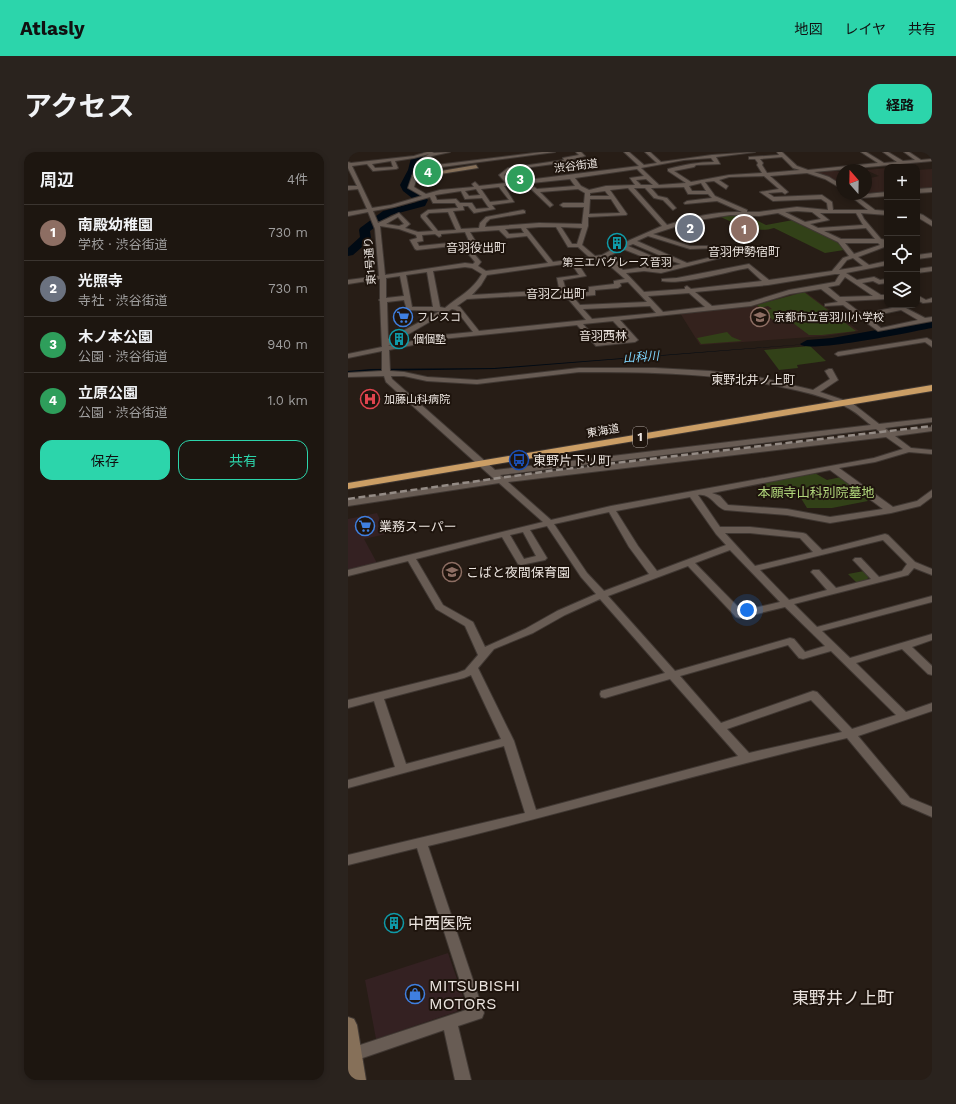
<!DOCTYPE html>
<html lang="ja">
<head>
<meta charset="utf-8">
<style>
	:root { --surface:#1d1610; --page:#2a231e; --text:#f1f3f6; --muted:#a09f9f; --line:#3b3530; --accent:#2cd5ab }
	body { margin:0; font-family:"Work Sans","Noto Sans JP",sans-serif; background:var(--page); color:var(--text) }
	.controls { position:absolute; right:12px; top:12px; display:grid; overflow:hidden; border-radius:8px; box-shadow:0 2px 6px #0003 }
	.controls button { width:36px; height:36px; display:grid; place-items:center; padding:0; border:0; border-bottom:1px solid var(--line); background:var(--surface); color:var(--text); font:20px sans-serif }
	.compass { position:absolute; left:488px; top:12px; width:36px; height:36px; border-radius:50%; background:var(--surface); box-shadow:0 2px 6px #0003; rotate:340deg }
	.you { position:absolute; left:399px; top:458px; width:14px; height:14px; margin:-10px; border:3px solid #fff; border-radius:50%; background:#1a73e8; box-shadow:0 0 0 6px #1a73e833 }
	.badge { display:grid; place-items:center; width:26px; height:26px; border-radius:50%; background:var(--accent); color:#fff; font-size:13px; font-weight:700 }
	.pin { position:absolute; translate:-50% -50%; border:2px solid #fff; box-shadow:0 1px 4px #0006 }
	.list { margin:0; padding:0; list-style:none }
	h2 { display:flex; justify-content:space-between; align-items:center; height:52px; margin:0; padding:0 16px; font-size:17px }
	h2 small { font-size:13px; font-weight:400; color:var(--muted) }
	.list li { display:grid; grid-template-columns:26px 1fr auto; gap:12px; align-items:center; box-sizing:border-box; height:56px; padding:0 16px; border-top:1px solid var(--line) }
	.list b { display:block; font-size:15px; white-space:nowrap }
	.list p { margin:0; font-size:13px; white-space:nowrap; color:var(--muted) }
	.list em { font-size:13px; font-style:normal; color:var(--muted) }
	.actions { display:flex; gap:8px; padding:12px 16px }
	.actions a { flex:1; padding:9px 0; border:1px solid var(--accent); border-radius:12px; text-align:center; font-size:14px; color:var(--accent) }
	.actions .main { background:var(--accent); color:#111 }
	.icon { flex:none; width:22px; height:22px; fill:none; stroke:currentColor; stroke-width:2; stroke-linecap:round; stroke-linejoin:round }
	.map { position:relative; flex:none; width:584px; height:928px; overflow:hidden; border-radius:12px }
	header { display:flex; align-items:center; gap:24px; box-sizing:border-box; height:56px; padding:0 20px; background:var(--accent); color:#111 }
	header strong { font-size:19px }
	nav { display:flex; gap:22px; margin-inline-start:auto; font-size:14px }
	.intro { display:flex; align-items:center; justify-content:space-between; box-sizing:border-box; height:96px; padding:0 24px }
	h1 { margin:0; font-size:28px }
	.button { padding:10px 18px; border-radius:12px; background:var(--accent); color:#111; font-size:14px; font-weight:700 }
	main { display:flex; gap:24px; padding:0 24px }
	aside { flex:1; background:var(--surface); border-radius:12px; box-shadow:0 2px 6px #0003 }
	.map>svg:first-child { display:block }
	.commercial { fill:#342122 }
	.education { fill:#34221d }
	.green { fill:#324118 }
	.water { fill:#000a14 }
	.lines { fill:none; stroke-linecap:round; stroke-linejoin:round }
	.river { fill:#000a14; fill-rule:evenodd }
	.street-casing { stroke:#403833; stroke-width:2 }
	.secondary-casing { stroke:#403833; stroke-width:2 }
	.highway-casing { stroke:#403833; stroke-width:2 }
	.street { fill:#685c54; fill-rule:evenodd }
	.secondary { fill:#867059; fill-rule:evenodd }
	.highway { fill:#cb9e65; fill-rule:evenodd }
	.rail { stroke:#948b85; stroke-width:2.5; stroke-dasharray:7 3.5; stroke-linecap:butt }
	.labels { text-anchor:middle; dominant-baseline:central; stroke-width:4; stroke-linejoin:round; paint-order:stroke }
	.far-street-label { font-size:11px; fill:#ebe4df; stroke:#1e140d }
	.far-poi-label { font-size:11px; fill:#ebe4df; stroke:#1e140d; text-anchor:start }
	.far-neighbourhood-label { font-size:12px; fill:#ebe4df; stroke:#1e140d }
	.far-water-label { font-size:12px; font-style:italic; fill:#7fd5fd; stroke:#1e140d }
	.shield { fill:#1e140d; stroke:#aea6a0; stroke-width:1 }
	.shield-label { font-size:12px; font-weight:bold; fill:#ebe4df }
	.poi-label { font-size:13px; fill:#ebe4df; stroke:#1e140d; text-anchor:start }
	.park-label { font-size:13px; fill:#b0d57a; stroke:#1e140d }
	.near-poi-label { font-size:16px; fill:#ebe4df; stroke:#1e140d; text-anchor:start }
	.near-neighbourhood-label { font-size:17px; fill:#ebe4df; stroke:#1e140d }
</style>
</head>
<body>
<header>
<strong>Atlasly</strong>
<nav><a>地図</a><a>レイヤ</a><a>共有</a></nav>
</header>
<div class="intro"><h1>アクセス</h1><a class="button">経路</a></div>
<main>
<aside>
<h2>周辺<small>4件</small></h2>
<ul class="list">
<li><span class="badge" style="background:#8d6e63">1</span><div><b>南殿幼稚園</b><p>学校 · 渋谷街道</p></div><em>730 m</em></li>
<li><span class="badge" style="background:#6b7280">2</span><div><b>光照寺</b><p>寺社 · 渋谷街道</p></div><em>730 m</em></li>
<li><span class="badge" style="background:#2e9e5b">3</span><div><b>木ノ本公園</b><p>公園 · 渋谷街道</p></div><em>940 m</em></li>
<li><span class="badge" style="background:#2e9e5b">4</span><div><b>立原公園</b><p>公園 · 渋谷街道</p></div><em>1.0 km</em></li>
</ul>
<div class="actions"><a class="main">保存</a><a>共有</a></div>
</aside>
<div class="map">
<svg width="584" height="928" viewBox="0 0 584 928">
	<rect width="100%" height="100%" fill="#271d16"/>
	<path class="commercial" d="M29,361l9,21 -22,5 13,24 -29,8v-52z
		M100,801l19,55 -91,31 -11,-59z"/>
	<path class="education" d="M539,16v25l-32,4 -3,-3h14v-15l13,-3 -13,-6z
		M484,17l10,4v13l-30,-14z
		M584,17v20l-15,1v-20z
		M456,139l55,40 -34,5 -125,9 -20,-32 78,-9z"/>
	<path class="green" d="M384,61l12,1 22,11 27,-5 45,21 6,9 -19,3 -51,-25c-18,6 -39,-4 -55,-12z
		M456,140l52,39 -34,4h-13l-20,-15 -4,1 -3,-3 -9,2 -11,-9 10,-2 -4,-3 -8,2 -3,-3z
		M379,180l5,5 10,4 -41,3 -4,-6z
		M462,194l16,15 -29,4 1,3 -19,2 -15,-20z
		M465,320l14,8 14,-3 22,16 -2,1 7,7 -36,7h-25l-8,-13 -29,1 -7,-14z
		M516,419l5,5 -2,4 -10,3 -9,-9z"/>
	<path class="water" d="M485,190l-338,27 -124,2 -23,2v-2l23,-2 123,-1z"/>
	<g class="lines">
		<path class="river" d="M75,0h20l-25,9v9l-8,15v3l16,10 2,2 -3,6 -34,9 -21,16 1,7 -1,2 -17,15 -5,1v-8l12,-11 -1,-7 1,-2 23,-17 34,-9 -14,-11 -3,-6 8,-15 3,-12z
			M584,168v8c-17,3 -124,26 -132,16l7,-4 25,-2z"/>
		<g class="street-casing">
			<path id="street" d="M79,0h7l-2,1 18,-1 -18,4 -11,7 -1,4 122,-15h13l-136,18 -5,17 12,7 14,-4 34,-3 -2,-3 3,-2 4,4 27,-3 -7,-8 9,-7 56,-8 -1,-2 16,-3 -3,-3h5l4,4 -16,4 1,1 -2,1 -59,8 -5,5 7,7 128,-16 -15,-14h5l15,13 13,-2 -12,-11h5l11,10 51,-7 43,-3 -39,5 4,7 -24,1 -2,2 -20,4 17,11 38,-7 33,-2 -5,-8 1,-2 -3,-4h-6v-2l30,-2 -2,-3h5l15,14 11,4 70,-7 -17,-11h5l18,11 13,-1 -14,-10h5l15,9 12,-1 -11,-8h5l12,8 11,-1v2l-118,11 15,5 13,8v4l-17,-10 -18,-6 -37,3 18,16 -3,2 -3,-2 -14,1 6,4 48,-2 10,7 1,8h35l-20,-16 8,1 31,-3v4l-28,2 16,12 12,1v4l-26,-2 3,6 17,20 5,1 1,1 -3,2 3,3 -29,11 11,8 18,-4v4l-41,8 11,7 17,-3 6,3 7,-1v4l-8,1 -6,-3 -11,2 19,12h6v4l-42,2 17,13 40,-8 23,12 7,-1v4l-54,10 -18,-13 -18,2v-2l14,-3 -13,-10 -18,1v-2l13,-2 -17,-13 -31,5 -39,12 -131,14 18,20 -3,2 -39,4 -19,-21 -135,14 -53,11 1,21 14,1 23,5 50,3 102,-12h76l55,3 48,6 55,13 17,-11 -5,-8 4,-2h3l6,11 -18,12 32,11 27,21 53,-6v4l-47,6 5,4 42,-5v4l-37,5 16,12 21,2v4l-23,-2 -34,10 -36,6 54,39 24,-6 15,-11v7l-12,9 -29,7 -61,10 -43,-8 -62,-5c-10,-3 -14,-17 -27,-15l22,32h30l53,6 3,1 16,16 63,-16 3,1 27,27 17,7v6l-18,-7 -6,7 -114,29 23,23 115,-31v6l-110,29 28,27 82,-24v6l-20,7 20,19v9l-4,-1 -26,-25 -46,14 50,49 26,-9v8l-74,25 52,62 22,9v10l-30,-13 -55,-66c-140,33 -278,74 -419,108l56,167 -2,5 -24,8 13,54h-16l-11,-50 -96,33v-14l121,-40 -52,-161 -69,17v-10l177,-42 -21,-67 -156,42v-8l47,-13 -21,-66 -26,7v-8l109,-27 8,-3 13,-15 -13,-29 -29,-17 -28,-48 -60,15v-6l195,-48 -44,-39 -151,23v-6l146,-21 -108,-97 -2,-6 -36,1v-4l34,-2v-20l-34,7v-4l34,-7 -2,-46 -1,-1 1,-1v-20l-32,5v-4l31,-4 -4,-47 -7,-17 -20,4v-4l19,-3 -9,-20 -10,1v-4h9l-9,-18v-6l3,1 63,-7zM81,2l-12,8 -9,26 14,8 -31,9 -19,3 -20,-42 15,-2 6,7 23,-2 2,-1 -3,-7 19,-3zM434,5l11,11 7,2 -33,3 -5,-8 1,-2 -3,-4zM363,6l3,4c-17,0 -29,3 -46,7v2l18,12 -27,2 -18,-17 43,-8zM43,9l2,6 -18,1 -3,-4zM289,17l7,7 -14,2 5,7 -29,1 -17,4 -8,-4 -6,-8zM416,24l15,13 -19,3 13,9 48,-2 6,4 1,7 -31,-3 -38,5h-12v-2l-32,-14 -10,-14 9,-1 12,8 2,-3 -9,-6 10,-3zM222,27l5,7 -38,3 -3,-2 -3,2 19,18 3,-2 -13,-13 38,-3 7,4 -1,10h-21l-3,2 3,2h21l-2,17 -43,-1 -54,4 1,-4 4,-4 35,-6v-2l-2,-1 -37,7 -6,6 -1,5 -18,1 -8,-18 11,-1 -1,-4h5l6,7 21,-4 -3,-4 22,-3 -10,-16zM298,27l7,6h-12l-5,-5zM353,31l5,8h-14l-3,-5zM151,35l10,13 -19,2 -9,-13zM336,35l4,7h20l4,4 -25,3 -3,2 1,1 32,-3 25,11c-25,-1 -51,5 -75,13l-33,-37h11l9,10 9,2 10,10 3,-2 -9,-10 -9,-2 -7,-8zM280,36l34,38 -32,14 -28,15 -7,1 -13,-11 6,-19v-9l38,-2 1,-1 -17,-24zM128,37l4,6 -11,1 -4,-5zM113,39l4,8 17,-1 7,10 -13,1 -4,-6h-12l-4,-4 -19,1 -2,-5zM257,39l4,5h-19v-3zM82,45l3,6h22l3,5 -30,2 -7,5v2l12,14 -15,1 -13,-4 5,-4 -11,-11 -21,10 -5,-12 21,-4zM242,47h21l9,14 -31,1zM449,59l15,1 9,7 -16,3 -20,-10zM100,60l8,18 -18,1 -12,-15 3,-3zM430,61l60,29 11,14 -6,2 -11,13 -63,9 -20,-16 -72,14 -15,1v2c20,4 64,-9 86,-13l14,13 -71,8 -4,-3 -2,1v2l-41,3 -18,-19 18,-2 17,2 71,-18 -5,-6 -8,-3h-29l-37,-12 40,-13 37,-6 29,1zM472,61h36l7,12 -45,3 -8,-4 19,-4zM50,65l6,7 -5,2 -13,-2zM32,74l19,3 17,6 1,3 -7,2 5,9 2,1 44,-5 14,17 -2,2 -8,-1 -80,12zM191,75h17l12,20h10l11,10 -36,5 -27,-34zM213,75l21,1 -5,16h-5zM173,76l3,5 -15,1 -4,-5zM518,76l9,11h-34l-17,-8zM151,78l8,8 20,-2 21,27 -62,8 -8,-5 3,-4 -15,-18 10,-2 -6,-10zM117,80l4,9 -50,5 -2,-4 6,-1 -1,-6 13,-1 4,3 2,-1v-2zM300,84l42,13 27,-1 8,6 -38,9 -50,-22zM497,91h33l2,2 -26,9zM285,92l33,14 -7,1 -31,-13zM275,97l33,13 16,-1 9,3 -20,5 -17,-2 -21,3 -6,-5 16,-3v-2l-20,2 -6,-5zM505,106l10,8 -24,4 8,-10zM254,107l23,20 -11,2v3l-25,3v5l-22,2 -4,-14 23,-4 -9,-14zM223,111l8,12 -22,3 2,10 -20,3 -67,4 9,-10 6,-10zM117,115l7,1 10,6c-10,17 -23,22 -37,34l-5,-1 -7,-36zM79,120l6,35h-21l-6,-32zM487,122h5l-5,8 -46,8 -39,12 -38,4 -17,-14 73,-7zM52,124l4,20 -18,2v-20zM497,125l28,19 -33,1 -12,-10 11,-2zM280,130l19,20 -67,3 -7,-8 22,-2v-5l23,-2 3,-2 -1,-3zM212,139l3,6 6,3 17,20 -107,11 -19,-24 -3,-1 10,-7 72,-4zM341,141l16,14 -42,5 -15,-16zM56,148l3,10 33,1 -52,28 -1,-37zM302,154l6,7 -64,6 -9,-10zM104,157l4,1 17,22 -31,3 -54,11zM553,158l17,10 -37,8 -14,-11zM265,169l17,18 -30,4 -17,-19zM231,220c72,0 142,1 212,17 18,4 39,9 55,18 9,4 17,12 25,18l-376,45 -103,-91 -1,-3h13l23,5 50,3zM528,277l5,4 -378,44 -3,-2zM538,285l17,12 -29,9 -263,48 -60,14 -43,-38zM482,318l53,39 -53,8 -43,-8 -59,-4 -8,-9 -8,-3zM342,345l26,37 10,11 -69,26 -19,-25 -22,-35zM261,360l20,35 20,27 -45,17 -17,-18 -33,-49zM199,374l34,51 15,17 -39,17 -32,18 -40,18 -12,-25 -30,-17 -27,-46 86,-22 16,27 3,1 24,-5 2,-2 -17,-28zM175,380l13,24 -12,3 -14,-24zM377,381h25l50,5 13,14 -58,14zM535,388l24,24 -5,7 -23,6 -18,-19h-6l-2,2 2,2 16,17 -35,9 -17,-18h-6l-2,2 2,2 14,16 -38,10 -29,-30zM382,398l50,52 -38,9 -47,-48zM340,414l48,51 4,1 45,-11 40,39 -20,6 -11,-13 -4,-1 -115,33 -67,-75zM252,447l65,74 -64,18 -1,3 1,3 4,1 65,-19 68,77 -202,54 -22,-69 -36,-73 16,-19 39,-16 32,-18zM440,493l11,13 4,1 28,-8 65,64 -44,14 -35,-37 -4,-1 -92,32 -41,-47zM123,523l30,64 -95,25 -22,-65 80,-21zM463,548l31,32 -93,21 -22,-24z
				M584,36v4l-15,1v-4z
				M569,61l6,2 9,6v5l-15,-9z
				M584,101v4l-15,2v-4z
				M584,115v4l-15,2v-4z
				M569,143l9,5 6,-2v4l-9,1 -6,-3z
				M579,186l5,3v6l-7,-5 -87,14 -3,-2 3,-2z"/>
		</g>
		<g class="secondary-casing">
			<path id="secondary" d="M128,13l2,3 -63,10 -3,-2z
				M0,865l6,2 3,6 9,55h-18z"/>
		</g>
		<g class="highway-casing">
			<path id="highway" d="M584,233v6l-584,98v-6z"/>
		</g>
		<use href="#street" class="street"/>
		<use href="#secondary" class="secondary"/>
		<use href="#highway" class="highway"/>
		<path class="rail" d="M0,347l216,-30 368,-43"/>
	</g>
	<defs>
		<g id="building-ring" transform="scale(1)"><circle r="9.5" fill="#1e140d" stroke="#0f9aa8" stroke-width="1.5"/><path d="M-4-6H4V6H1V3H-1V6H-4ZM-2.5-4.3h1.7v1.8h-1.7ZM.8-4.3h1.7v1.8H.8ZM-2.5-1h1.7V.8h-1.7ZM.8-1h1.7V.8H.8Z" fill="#0f9aa8"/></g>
		<g id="supermarket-ring" transform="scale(1)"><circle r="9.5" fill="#1e140d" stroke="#3f7fe0" stroke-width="1.5"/><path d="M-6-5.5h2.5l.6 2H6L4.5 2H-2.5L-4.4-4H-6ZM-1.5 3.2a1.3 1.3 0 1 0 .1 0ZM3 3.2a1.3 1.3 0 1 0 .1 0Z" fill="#3f7fe0"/></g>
		<g id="school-ring" transform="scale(1)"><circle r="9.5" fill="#1e140d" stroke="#8d6e63" stroke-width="1.5"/><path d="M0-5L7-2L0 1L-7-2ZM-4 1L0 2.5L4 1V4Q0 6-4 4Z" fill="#8d6e63"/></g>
		<g id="hospital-ring" transform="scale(1)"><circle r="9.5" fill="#1e140d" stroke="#e0444e" stroke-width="1.5"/><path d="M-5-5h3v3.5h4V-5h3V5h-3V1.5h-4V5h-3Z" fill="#e0444e"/></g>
		<g id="bus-ring" transform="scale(1)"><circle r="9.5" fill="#1e140d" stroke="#1a4fb4" stroke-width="1.5"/><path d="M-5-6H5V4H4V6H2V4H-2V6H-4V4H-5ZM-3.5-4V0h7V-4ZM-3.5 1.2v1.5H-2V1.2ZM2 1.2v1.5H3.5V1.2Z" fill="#1a4fb4"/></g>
		<g id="shop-ring" transform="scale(1)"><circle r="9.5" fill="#1e140d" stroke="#3f7fe0" stroke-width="1.5"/><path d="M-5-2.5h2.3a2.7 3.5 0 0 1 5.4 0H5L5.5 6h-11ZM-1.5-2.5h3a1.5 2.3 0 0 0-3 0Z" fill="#3f7fe0"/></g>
	</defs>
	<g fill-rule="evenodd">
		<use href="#building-ring" x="269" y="91"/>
		<use href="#supermarket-ring" x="55" y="165"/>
		<use href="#school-ring" x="412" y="165"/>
		<use href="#building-ring" x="51" y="187"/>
		<use href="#hospital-ring" x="22" y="247"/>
		<use href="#bus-ring" x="171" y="308"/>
		<use href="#supermarket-ring" x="17" y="374"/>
		<use href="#school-ring" x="104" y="420"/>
		<use href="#building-ring" x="46" y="771"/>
		<use href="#shop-ring" x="67" y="842"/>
	</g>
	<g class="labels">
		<g class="far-street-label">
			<text transform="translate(228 14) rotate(-7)">渋谷街道</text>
			<text transform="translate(22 109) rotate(-94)">東1号通り</text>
			<text transform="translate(255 279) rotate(-10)">東海道</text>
		</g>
		<g class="far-poi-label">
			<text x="269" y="110" text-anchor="middle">第三エバグレース音羽</text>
			<text x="69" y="165">フレスコ</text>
			<text x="426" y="165">京都市立音羽川小学校</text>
			<text x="65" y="187">個個塾</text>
			<text x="36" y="247">加藤山科病院</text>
		</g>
		<g class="far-neighbourhood-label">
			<text x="128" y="96">音羽役出町</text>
			<text x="396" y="100">音羽伊勢宿町</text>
			<text x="208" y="142">音羽乙出町</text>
			<text x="255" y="184">音羽西林</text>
			<text x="405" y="228">東野北井ノ上町</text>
		</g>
		<g class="far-water-label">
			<text transform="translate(293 205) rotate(-4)">山科川</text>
		</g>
		<rect class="shield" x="285" y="275" width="14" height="20" rx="3"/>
		<g class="shield-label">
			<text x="292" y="285">1</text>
		</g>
		<g class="poi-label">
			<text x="185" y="308">東野片下リ町</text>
			<text x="31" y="374">業務スーパー</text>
			<text x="118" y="420">こばと夜間保育園</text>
		</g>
		<g class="park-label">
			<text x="468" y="340">本願寺山科別院墓地</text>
		</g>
		<g class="near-poi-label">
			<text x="60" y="771">中西医院</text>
			<text x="81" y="833">MITSUBISHI<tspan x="81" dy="18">MOTORS</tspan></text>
		</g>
		<g class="near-neighbourhood-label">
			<text x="495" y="846">東野井ノ上町</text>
		</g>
	</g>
</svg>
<div class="controls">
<button>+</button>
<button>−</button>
<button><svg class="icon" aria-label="locate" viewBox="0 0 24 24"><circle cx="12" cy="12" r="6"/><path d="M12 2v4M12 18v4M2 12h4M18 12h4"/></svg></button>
<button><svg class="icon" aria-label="layers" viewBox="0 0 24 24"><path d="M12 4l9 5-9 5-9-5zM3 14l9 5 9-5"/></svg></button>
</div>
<svg class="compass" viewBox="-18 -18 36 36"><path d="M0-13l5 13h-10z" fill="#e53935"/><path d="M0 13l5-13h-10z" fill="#a09f9f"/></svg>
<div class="you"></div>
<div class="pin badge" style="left:396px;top:77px;background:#8d6e63">1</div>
<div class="pin badge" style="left:342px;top:76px;background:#6b7280">2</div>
<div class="pin badge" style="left:172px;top:27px;background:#2e9e5b">3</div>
<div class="pin badge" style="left:80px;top:20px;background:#2e9e5b">4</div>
</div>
</main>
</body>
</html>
